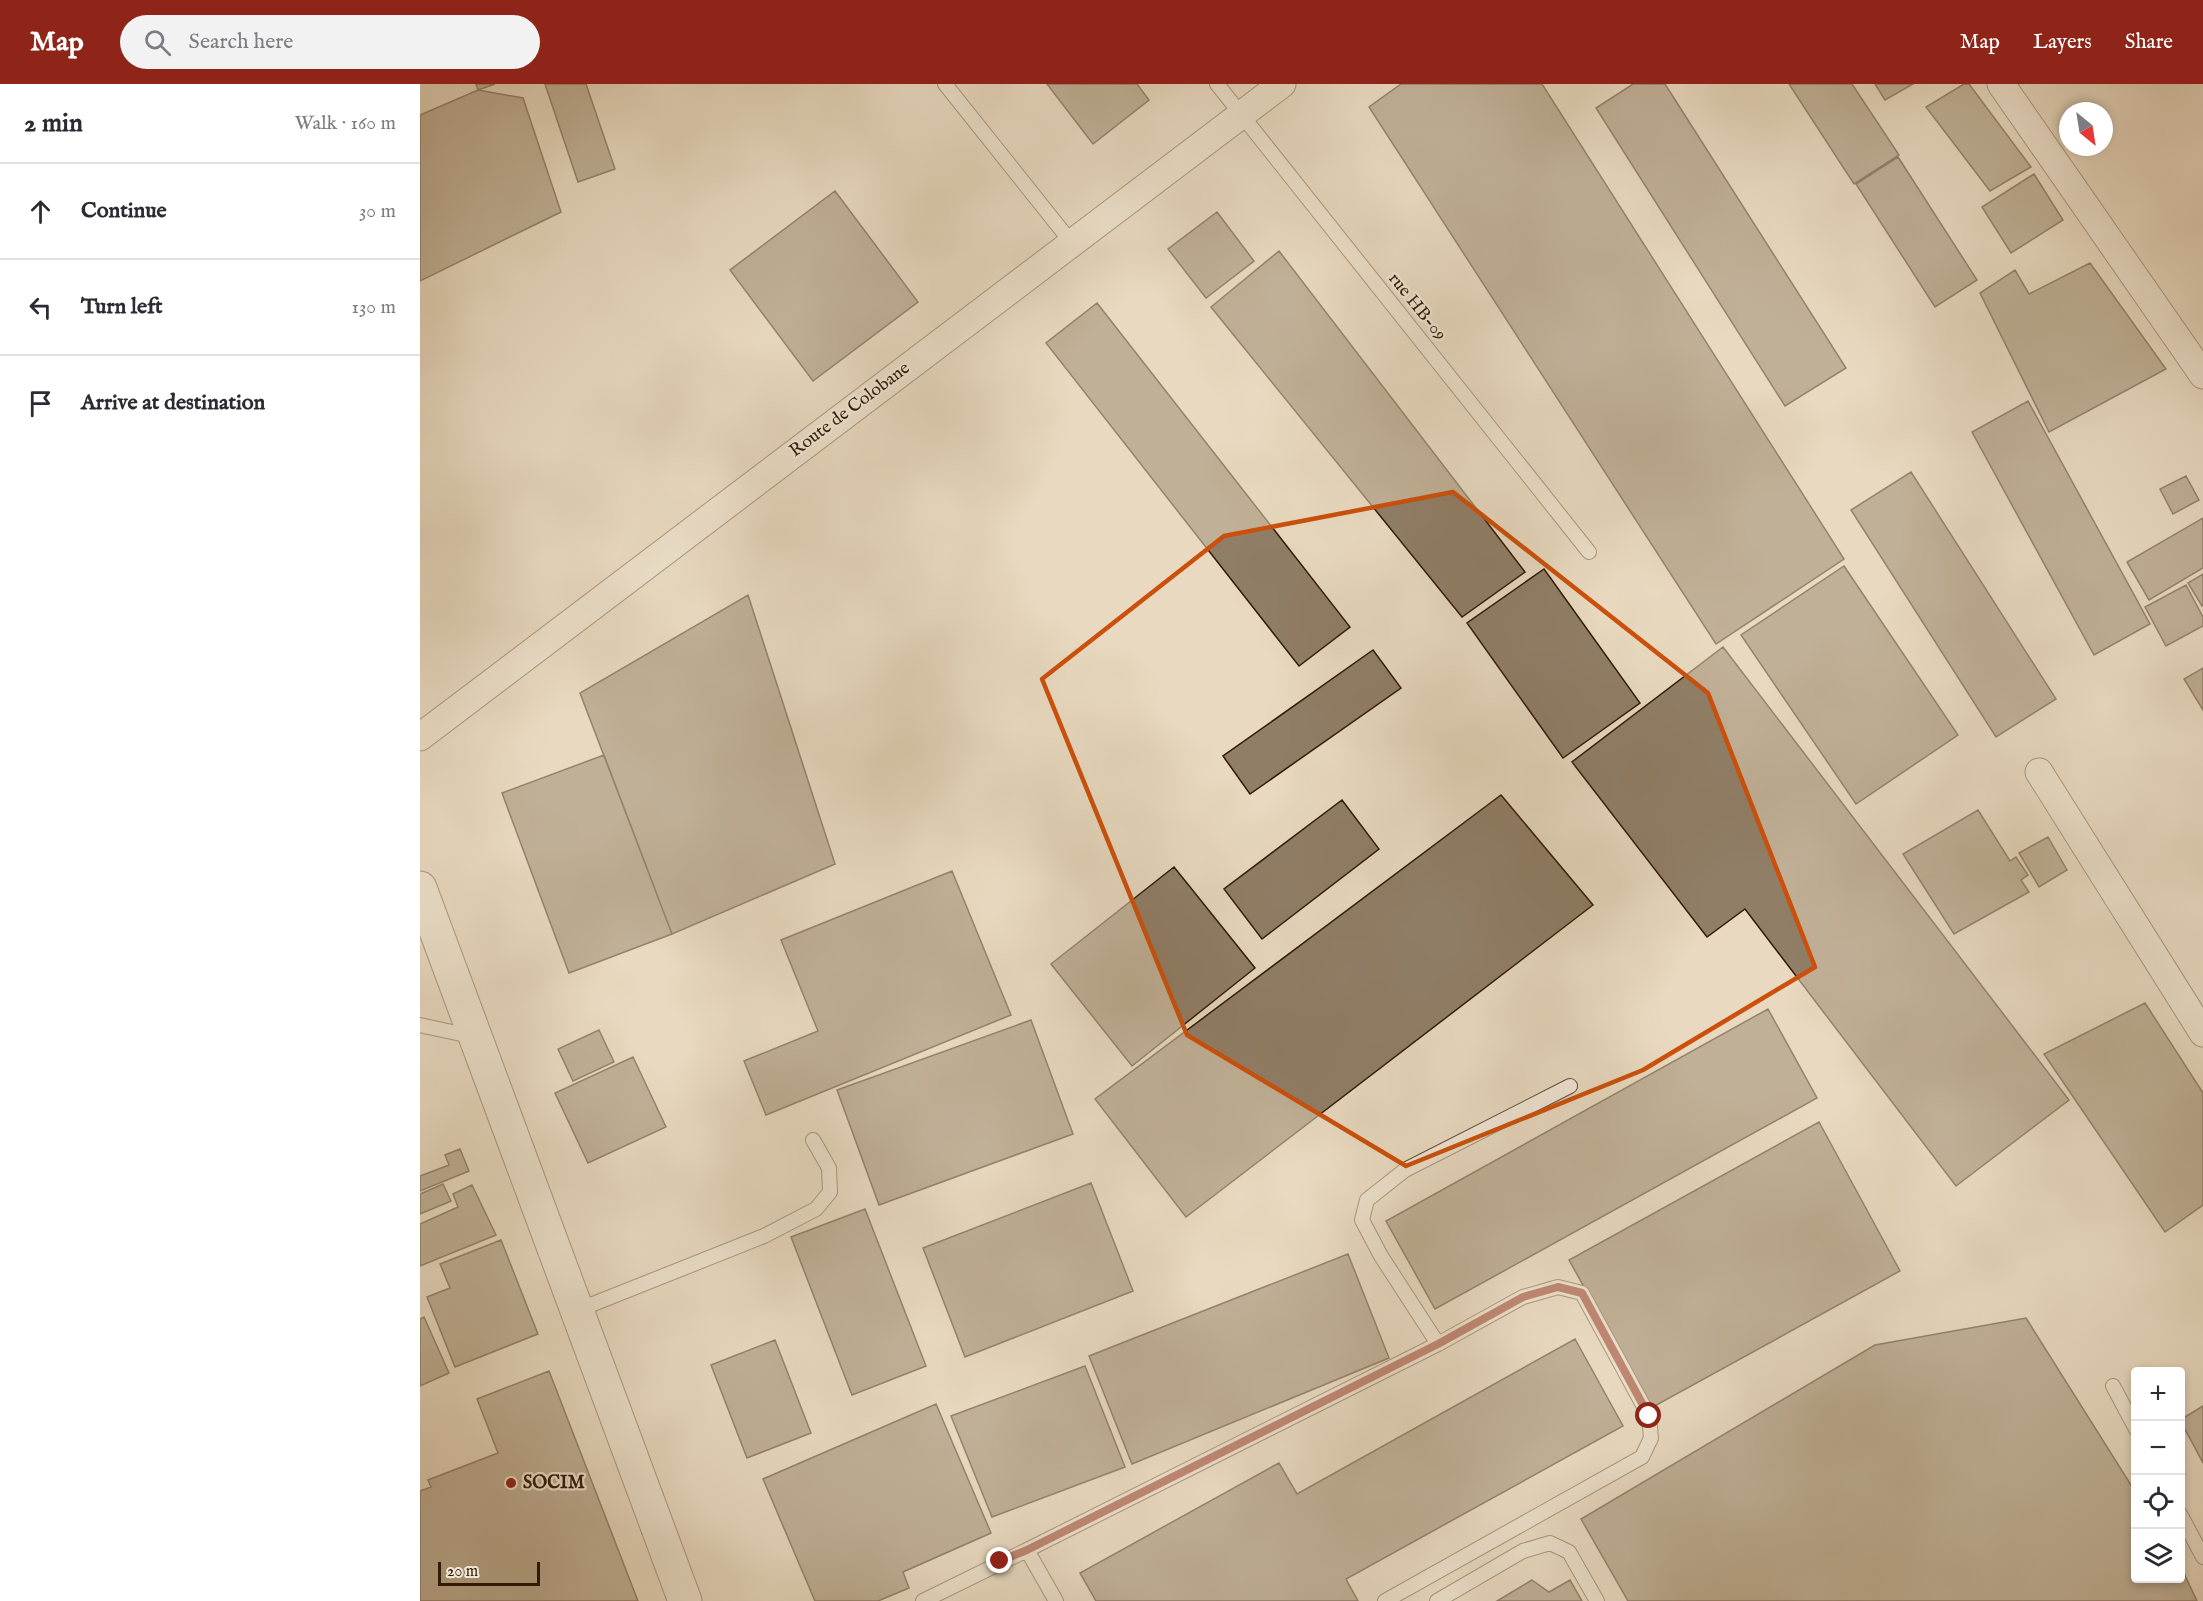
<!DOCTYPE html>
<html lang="en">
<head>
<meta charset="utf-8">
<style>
	:root { --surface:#fff; --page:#f2f2f3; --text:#2b2b33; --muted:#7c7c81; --line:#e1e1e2; --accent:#8f2418 }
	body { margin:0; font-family:"IM FELL English",serif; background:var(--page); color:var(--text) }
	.controls { position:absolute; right:18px; bottom:18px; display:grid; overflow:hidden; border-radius:6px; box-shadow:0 3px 9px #0003 }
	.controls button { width:54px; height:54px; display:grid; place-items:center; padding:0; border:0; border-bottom:2px solid var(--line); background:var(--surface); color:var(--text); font:30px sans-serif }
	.compass { position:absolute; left:1639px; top:18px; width:54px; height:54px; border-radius:50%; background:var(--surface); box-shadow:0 3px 9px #0003; rotate:150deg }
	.scale { position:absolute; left:18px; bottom:15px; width:102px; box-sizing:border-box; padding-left:6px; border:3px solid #301b06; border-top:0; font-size:16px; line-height:21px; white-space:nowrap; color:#301b06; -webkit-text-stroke:4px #f0e6d6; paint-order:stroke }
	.stop { position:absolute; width:18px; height:18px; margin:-14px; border:4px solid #8f2418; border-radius:50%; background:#fff }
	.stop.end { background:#8f2418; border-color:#fff; box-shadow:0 2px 6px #0008 }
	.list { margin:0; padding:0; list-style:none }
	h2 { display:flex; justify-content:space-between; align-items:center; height:78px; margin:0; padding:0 24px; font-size:26px }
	h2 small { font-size:20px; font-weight:400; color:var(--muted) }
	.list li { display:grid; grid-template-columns:39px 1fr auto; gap:18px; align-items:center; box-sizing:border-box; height:96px; padding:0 24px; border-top:2px solid var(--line) }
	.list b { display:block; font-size:22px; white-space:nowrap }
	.list em { font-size:20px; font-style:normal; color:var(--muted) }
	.icon { flex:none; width:33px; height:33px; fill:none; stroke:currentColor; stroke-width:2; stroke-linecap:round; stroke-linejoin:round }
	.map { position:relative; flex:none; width:1783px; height:1517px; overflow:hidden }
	header { display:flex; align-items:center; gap:36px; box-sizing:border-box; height:84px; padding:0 30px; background:var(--accent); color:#fff }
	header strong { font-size:28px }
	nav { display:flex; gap:33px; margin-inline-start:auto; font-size:21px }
	.search { width:420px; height:54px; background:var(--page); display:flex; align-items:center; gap:15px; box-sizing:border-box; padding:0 21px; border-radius:33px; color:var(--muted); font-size:22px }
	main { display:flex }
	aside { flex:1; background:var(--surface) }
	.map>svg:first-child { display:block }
	.building { fill:#907e67; stroke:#301b06; stroke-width:1.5 }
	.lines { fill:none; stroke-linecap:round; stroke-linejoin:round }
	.service-casing { stroke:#5e4a34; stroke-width:16 }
	.minor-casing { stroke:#5e4a34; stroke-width:29 }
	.tertiary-casing { stroke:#5e4a34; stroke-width:35 }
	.service { stroke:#f0e6d6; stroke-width:14 }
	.minor { stroke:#f0e6d6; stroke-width:27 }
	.tertiary { stroke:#f0e6d6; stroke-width:33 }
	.route { stroke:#8f2418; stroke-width:8 }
	.marked { fill:none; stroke:#cc500b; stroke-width:4.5; stroke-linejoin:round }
	.poi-dot { fill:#8f2418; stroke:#f0e6d6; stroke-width:2 }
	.labels { text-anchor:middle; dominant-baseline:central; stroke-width:4.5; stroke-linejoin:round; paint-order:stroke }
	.street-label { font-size:18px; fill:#301b06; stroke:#f0e6d6 }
	.poi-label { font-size:18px; font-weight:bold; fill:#301b06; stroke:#f0e6d6; text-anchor:start }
</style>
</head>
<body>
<header>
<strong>Map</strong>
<div class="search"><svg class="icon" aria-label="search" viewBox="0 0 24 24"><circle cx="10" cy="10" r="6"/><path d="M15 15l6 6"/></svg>Search here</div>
<nav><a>Map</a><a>Layers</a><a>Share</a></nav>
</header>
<main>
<aside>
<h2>2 min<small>Walk · 160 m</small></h2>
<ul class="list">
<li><svg class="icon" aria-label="ahead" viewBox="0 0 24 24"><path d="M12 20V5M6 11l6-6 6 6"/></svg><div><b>Continue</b></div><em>30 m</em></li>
<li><svg class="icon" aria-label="left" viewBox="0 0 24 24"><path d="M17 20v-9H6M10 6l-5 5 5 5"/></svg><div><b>Turn left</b></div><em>130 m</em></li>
<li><svg class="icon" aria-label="arrive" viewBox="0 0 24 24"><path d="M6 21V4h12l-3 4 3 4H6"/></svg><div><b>Arrive at destination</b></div></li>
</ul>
</aside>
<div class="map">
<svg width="1783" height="1517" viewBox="0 0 1783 1517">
	<rect width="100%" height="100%" fill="#e8d9c0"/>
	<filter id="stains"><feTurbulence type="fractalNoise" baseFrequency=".00333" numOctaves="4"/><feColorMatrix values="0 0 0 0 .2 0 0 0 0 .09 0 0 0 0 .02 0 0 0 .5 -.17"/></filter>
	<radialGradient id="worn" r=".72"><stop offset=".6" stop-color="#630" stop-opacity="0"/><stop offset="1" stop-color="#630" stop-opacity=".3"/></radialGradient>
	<path class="building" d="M56,0h19l-17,6z
		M125,0h41l29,85 -37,13z
		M627,0h90l12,16 -56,44z
		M981,0h141l302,475 -128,85 -347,-537z
		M1213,0h32l181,284 -61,38 -189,-298z
		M1369,0h63l47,71 -45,29z
		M1455,0h38l-28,16z
		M1544,0h5l62,83 -41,24 -64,-84z
		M58,6l45,8 38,114 -141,69v-166z
		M1478,73l79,123 -42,27 -79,-123z
		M1614,90l29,46 -52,33 -29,-46z
		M415,107l83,111 -105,79 -83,-111z
		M797,128l37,49 -48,37 -38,-49z
		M859,167l246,321 -63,45 -251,-310z
		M1670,179l76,106 -117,63 -69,-139 35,-23 14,24z
		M677,219l253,324 -51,39 -253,-323z
		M1608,317l122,223 -56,31 -122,-223z
		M1491,388l145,227 -60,38 -145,-227z
		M1766,392l13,24 -26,14 -13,-25z
		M1783,434v50l-54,32 -22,-38z
		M1424,482l114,169 -102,69 -115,-169z
		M1124,485l96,134 -77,55 -96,-135z
		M1783,490v31l-1,1 -14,-23z
		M1766,501l17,32v9l-37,20 -21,-39z
		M328,511l87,269 -163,70 -92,-241z
		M1303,563l346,453 -113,86 -211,-277 -38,28 -135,-175z
		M953,566l28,38 -151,106 -27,-38z
		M1783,584v42l-19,-31z
		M184,671l68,179 -103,39 -67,-180z
		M1081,711l92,110 -407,312 -91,-118z
		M922,716l37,49 -117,90 -38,-50z
		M1558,726l32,51 6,-4 12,18 -7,5 8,12 -75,42 -51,-80z
		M1628,753l19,33 -28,17 -20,-34z
		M754,783l81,101 -123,98 -81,-102z
		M532,787l59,144 -245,100 -22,-54 74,-30 -37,-91z
		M1725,919l58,90v112l-38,27 -121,-178z
		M1348,925l49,89 -382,211 -49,-88z
		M611,936l42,114 -194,71 -42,-115z
		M179,946l15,32 -41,19 -15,-32z
		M213,973l33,70 -78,36 -33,-70z
		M1399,1038l81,149 -249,137 -82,-148z
		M40,1065l9,22 -49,20v-15l29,-11 -4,-10z
		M671,1099l42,108 -168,66 -42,-109z
		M23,1100l8,17 -31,13v-20z
		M52,1101l24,50 -76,31v-42l38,-17 -5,-13z
		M445,1125l61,157 -74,29 -61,-158z
		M81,1156l37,94 -83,33 -28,-70 23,-9 -10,-24z
		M928,1170l41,104 -257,106 -43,-108z
		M4,1233l25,56 -29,13v-67z
		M1606,1234l110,175v85h44v-13l17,36h-569l-47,-82 294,-174z
		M1155,1255l48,87 -277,153 12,22h-262l-16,-28 199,-110 18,31z
		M355,1256l36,93 -64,25 -36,-93z
		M665,1282l40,101 -133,50 -41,-101z
		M129,1287l89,230h-218v-110l11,-4 -3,-7 70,-27 -21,-54z
		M516,1320l55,129 -88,39 6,16 -31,13h-63l-52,-122z
		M1783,1322v57l-23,-43z
		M1112,1496l17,12 21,-12 12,21h-85z"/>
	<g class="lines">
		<g class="service-casing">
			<path id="service" d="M525,0l126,158
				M797,0l372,468
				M0,941l55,12
				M158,1226l186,-74 52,-27 14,-17 -1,-24 -16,-28
				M1018,1260l-57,-88 -19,-36 5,-20 38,-30 165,-84
				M1693,1302l23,43
				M1760,1430l23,43
				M607,1466l411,-206 85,-47 35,-10 24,6 67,123 2,22 -9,19 -257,144
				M503,1517l104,-51 29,51
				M1017,1517l86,-50 27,-8 19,9 28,49"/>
		</g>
		<g class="minor-casing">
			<path id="minor" d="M1581,0l202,291
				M0,653l862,-653
				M1619,688l164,261"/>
		</g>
		<g class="tertiary-casing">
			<path id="tertiary" d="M0,804l265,713"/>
		</g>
		<use href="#service" class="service"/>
		<use href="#minor" class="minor"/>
		<use href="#tertiary" class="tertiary"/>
	</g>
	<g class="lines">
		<path class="route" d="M580,1477l27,-11 411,-206 85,-47 35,-10 24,6 67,123"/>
	</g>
	<path d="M0 0H1783V1517H0ZM1033,408l255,201 107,274 -172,103 -237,96 -219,-131 -145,-356 182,-143z" fill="#e8d9c0" fill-opacity=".55" fill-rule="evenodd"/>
	<path class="marked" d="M1033,408l255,201 107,274 -172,103 -237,96 -219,-131 -145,-356 182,-143z"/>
	<circle class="poi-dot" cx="91" cy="1399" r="6"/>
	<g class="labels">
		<g class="street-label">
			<text transform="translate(997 223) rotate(51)">rue HB-09</text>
			<text transform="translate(430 326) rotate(-37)">Route de Colobane</text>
		</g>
		<g class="poi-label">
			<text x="103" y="1399">SOCIM</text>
		</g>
	</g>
	<rect width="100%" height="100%" filter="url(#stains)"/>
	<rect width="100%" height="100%" fill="url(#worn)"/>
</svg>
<div class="controls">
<button>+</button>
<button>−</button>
<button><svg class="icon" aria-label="locate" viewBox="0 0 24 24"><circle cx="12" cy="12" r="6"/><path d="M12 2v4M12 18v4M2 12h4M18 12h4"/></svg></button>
<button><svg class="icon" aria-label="layers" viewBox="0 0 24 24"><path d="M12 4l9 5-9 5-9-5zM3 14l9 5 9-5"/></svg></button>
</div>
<svg class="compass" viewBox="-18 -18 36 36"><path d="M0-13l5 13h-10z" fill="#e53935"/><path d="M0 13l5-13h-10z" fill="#7c7c81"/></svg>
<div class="scale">20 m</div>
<div class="stop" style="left:1229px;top:1332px"></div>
<div class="stop end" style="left:580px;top:1477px"></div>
</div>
</main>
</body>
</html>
